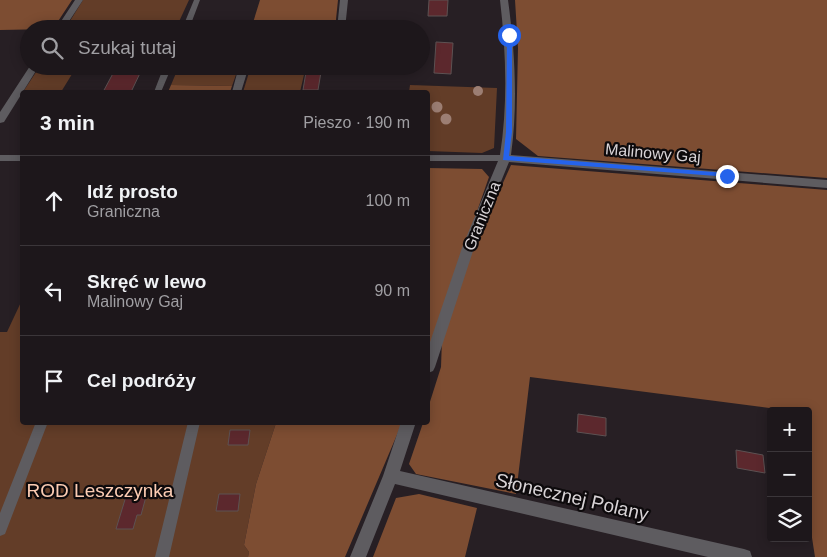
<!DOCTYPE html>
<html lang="pl">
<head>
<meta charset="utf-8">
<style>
	:root { --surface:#1d171b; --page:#2a2428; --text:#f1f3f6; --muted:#a09fa3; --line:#3b363a }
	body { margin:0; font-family:Helvetica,sans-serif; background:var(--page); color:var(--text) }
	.controls { position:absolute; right:15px; bottom:15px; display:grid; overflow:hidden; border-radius:5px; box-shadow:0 2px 12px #0003 }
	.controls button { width:45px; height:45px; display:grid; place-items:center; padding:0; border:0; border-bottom:1px solid var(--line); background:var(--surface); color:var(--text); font:25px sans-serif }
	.stop { position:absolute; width:15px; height:15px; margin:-11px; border:4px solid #2563eb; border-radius:50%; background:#fff }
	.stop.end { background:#2563eb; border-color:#fff; box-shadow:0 1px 5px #0008 }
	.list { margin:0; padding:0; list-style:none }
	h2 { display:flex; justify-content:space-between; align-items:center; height:65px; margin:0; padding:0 20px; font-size:21px }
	h2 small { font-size:16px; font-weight:400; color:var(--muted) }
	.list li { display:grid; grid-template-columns:32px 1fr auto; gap:15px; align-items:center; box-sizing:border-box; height:90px; padding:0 20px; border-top:1px solid var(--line) }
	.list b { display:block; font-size:19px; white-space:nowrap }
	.list p { margin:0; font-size:16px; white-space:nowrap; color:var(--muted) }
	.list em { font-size:16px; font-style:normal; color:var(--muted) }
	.icon { flex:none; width:28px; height:28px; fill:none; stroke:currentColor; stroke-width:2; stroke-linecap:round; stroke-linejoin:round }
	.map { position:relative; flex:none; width:827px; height:557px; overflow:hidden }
	.search { position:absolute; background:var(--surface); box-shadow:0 2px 12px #0003; left:20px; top:20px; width:410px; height:55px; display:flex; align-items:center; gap:12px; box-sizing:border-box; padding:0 18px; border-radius:28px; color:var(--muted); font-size:19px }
	.panel { position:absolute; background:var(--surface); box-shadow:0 2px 12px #0003; left:20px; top:90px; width:410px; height:335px; border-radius:5px }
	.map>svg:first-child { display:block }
	.green { fill:#633d28 }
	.forest { fill:#7d4d32 }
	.building { fill:#5c282d; stroke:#5d5253 }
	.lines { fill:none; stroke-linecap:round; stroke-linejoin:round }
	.lane { fill:#5e5c60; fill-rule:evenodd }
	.street { fill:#5e5c60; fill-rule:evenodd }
	.tree { fill:#9c7e73 }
	.route { fill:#2563eb }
	.labels { text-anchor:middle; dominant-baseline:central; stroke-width:4.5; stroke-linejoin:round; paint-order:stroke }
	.street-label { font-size:16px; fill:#d8d3d6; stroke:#0d0a0c }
	.near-park-label { font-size:19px; fill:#fcccb3; stroke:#0d0a0c }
	.near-street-label { font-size:19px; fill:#d8d3d6; stroke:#0d0a0c }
</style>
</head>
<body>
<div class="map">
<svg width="827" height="557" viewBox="0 0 827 557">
	<rect width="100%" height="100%" fill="#271f24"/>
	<path class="green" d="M83,0h106l-12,26 -75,-1 -2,4h-35z
		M40,66h37l-16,26h-38z
		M179,66h60l-7,20 -61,-1z
		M251,66h55l-6,26h-57z
		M410,85l87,3 -3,60 -12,5 -54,-2v-59h-19z
		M22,300v122l254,1 -20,61 -12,61 5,7 -1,5h-248v-225h7z"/>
	<path class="forest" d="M0,0h72l-19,29 -53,1z
		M260,0h78l-3,29h-84z
		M515,0h312v178l-289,-22 -22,-17 2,-91z
		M171,85l61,1 -2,6h-62z
		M511,165l316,25v367h-12l-7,-45v-101h-16l-262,-34 -14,117 -100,-20 -7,-10 14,-41 5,-1v-14l13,-41 1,-28 25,-76z
		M428,168l54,1 7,8 -61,175z
		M276,423h126l-57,134h-97l1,-5 -5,-7 12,-61z
		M419,494l58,14 -12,49h-92l23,-59z"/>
	<path class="building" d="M429,0h19l-1,16h-19z
		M436,42l17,1 -2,31 -17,-1z
		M117,66l26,1 -12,25h-28z
		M306,72h15l-3,18h-15z
		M578,414l28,4v18l-29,-4z
		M230,430h20l-2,15h-20z
		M736,450l27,5 2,18 -28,-5z
		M127,493h20l-6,22h-4l-4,14h-17z
		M219,494h21l-2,17h-22z"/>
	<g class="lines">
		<path class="lane" d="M194,0h6l-11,29h-7z
			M164,66h8l-11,26h-7z
			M36,422h12l-43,112 -5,2v-23z
			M188,422h12l-31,135h-14z"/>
		<path class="street" d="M75,0h8l-19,29h-8z
			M340,0h8l-3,29h-8z
			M500,0h8c7,51 10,104 3,155l316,25v8l-318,-26 -34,83 -40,122 -2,4 -5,2v-25l35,-103 35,-84h-70v-6h72c8,-51 6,-104 0,-155z
			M30,66h9l-35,56 -4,1v-11z
			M239,66h10l-8,26h-9z
			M0,155h22v6h-22z
			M401,422h15l-16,49 344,78 6,2 2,6h-44l-313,-73 -29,73h-16l33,-81z"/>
	</g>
	<g class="tree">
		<circle cx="478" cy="91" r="5"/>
		<circle cx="437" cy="107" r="5.5"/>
		<circle cx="446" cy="119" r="5.5"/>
	</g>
	<path class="route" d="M507,34l5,1v97l-3,24 218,17 4,3 -1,1 -227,-17 3,-28z"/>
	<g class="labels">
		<g class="street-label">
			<text transform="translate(653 153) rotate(5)">Malinowy Gaj</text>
			<text transform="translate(482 216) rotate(-68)">Graniczna</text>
		</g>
		<g class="near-park-label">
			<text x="100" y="490">ROD Leszczynka</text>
		</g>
		<g class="near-street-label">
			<text transform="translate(572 497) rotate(13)">Słonecznej Polany</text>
		</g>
	</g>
</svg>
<div class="controls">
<button>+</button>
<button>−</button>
<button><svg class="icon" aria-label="layers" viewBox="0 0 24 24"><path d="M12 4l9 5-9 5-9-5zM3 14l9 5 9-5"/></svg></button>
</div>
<div class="stop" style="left:509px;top:35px"></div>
<div class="stop end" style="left:727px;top:176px"></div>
<div class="search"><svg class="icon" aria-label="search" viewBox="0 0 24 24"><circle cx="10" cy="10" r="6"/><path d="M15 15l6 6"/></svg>Szukaj tutaj</div>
<section class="panel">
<h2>3 min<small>Pieszo · 190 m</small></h2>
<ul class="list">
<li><svg class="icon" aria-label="ahead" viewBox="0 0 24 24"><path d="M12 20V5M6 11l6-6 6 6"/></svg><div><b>Idź prosto</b><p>Graniczna</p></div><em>100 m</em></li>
<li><svg class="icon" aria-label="left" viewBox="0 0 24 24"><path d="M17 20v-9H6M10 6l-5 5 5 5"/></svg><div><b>Skręć w lewo</b><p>Malinowy Gaj</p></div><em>90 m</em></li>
<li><svg class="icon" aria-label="arrive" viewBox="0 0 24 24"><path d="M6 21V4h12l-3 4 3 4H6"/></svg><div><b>Cel podróży</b></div></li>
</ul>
</section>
</div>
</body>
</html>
